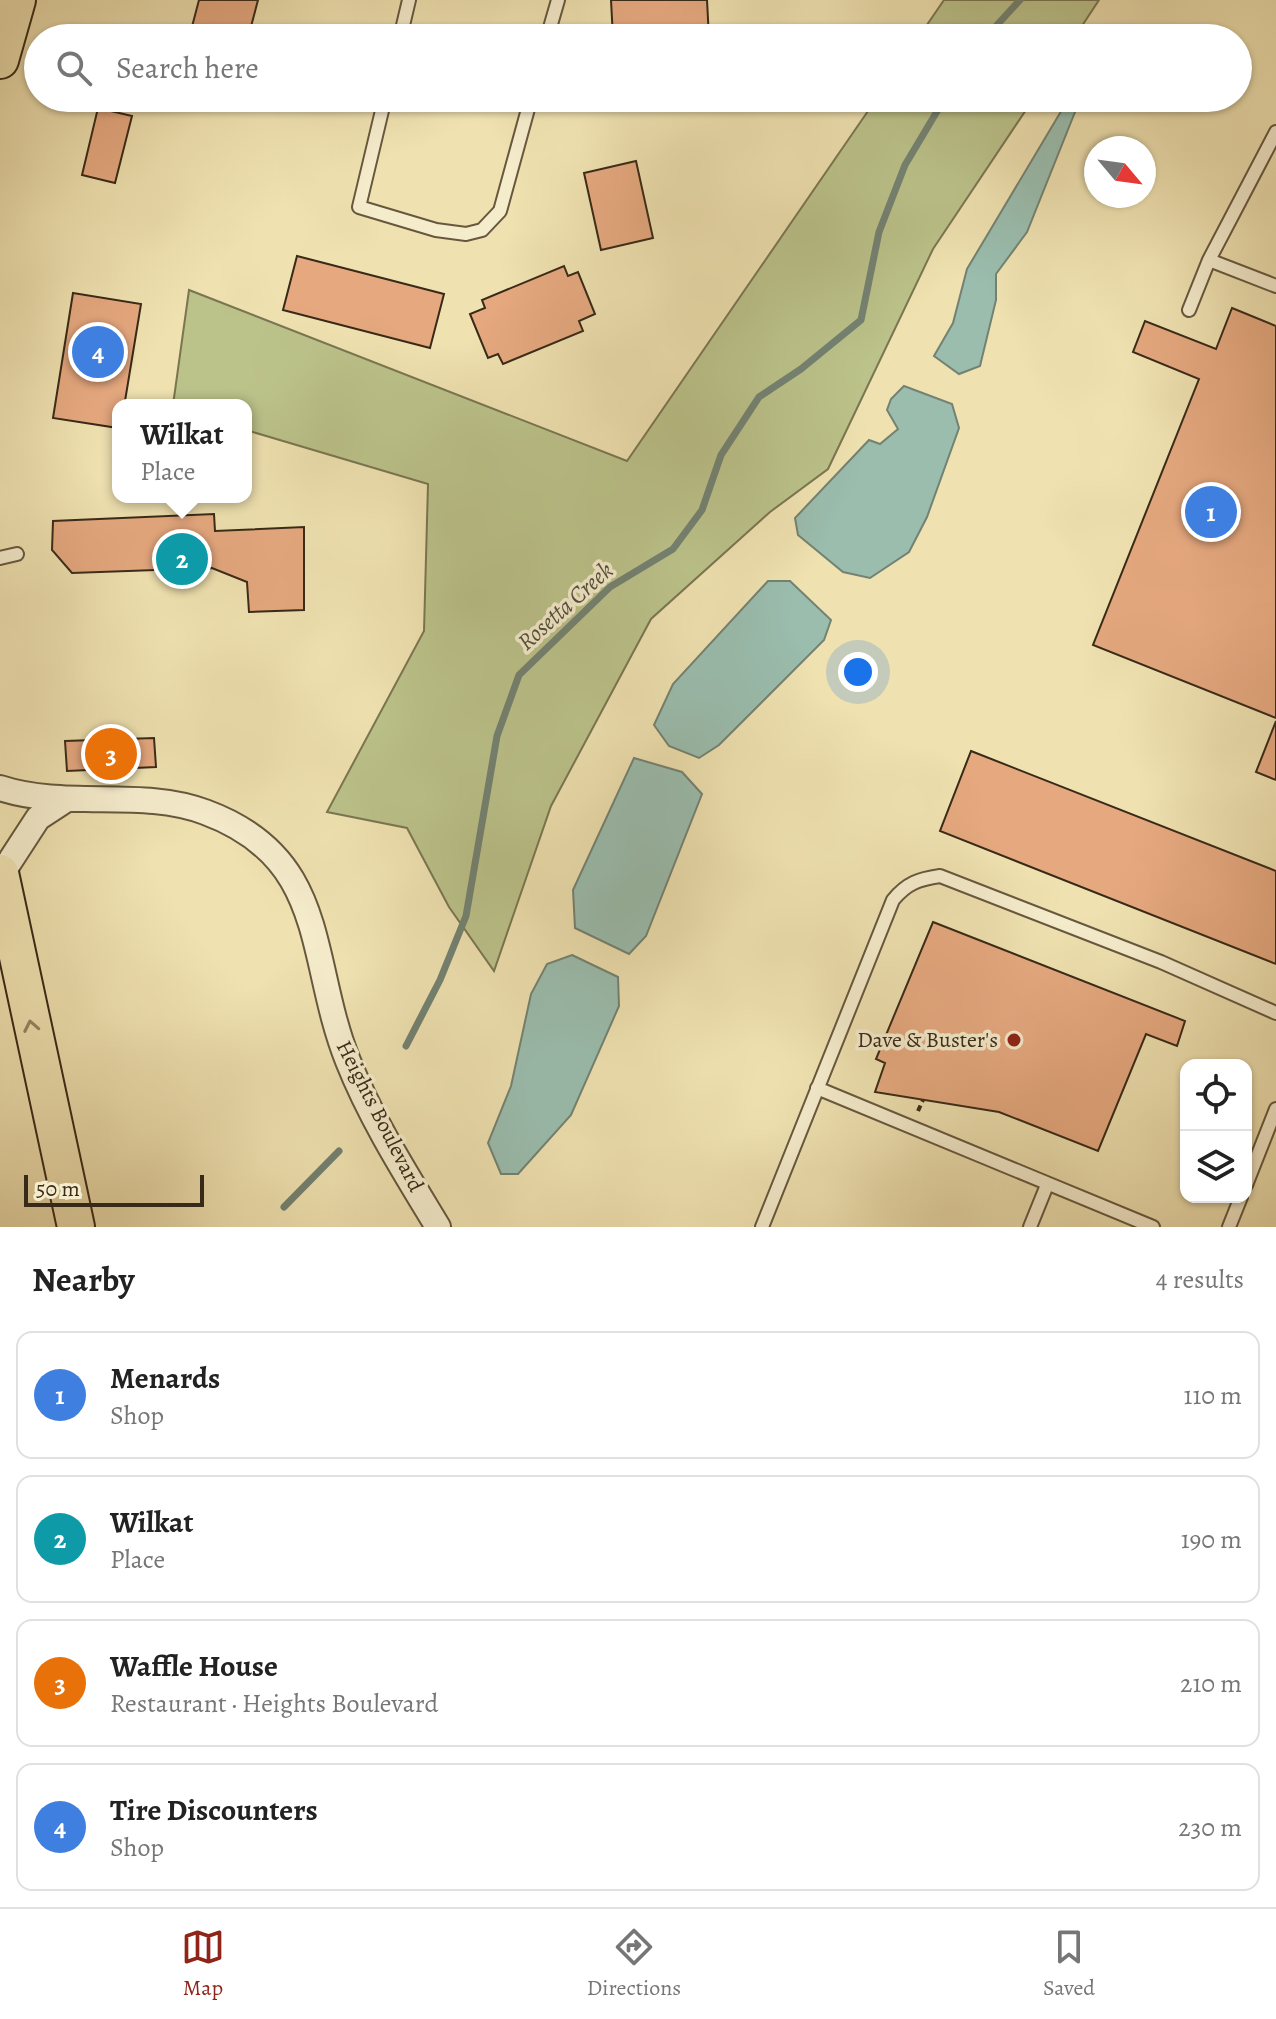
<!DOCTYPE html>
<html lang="en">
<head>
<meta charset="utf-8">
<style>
	:root { --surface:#fff; --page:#f2f2f2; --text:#222; --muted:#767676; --line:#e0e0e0; --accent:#8f2418 }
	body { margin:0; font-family:Alegreya,serif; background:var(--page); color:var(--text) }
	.controls { position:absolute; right:24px; bottom:24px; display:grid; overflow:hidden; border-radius:16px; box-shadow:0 2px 6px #0004 }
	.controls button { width:72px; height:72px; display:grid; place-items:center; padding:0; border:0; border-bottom:2px solid var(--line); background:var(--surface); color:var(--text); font:40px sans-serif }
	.compass { position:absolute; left:1084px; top:136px; width:72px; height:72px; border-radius:50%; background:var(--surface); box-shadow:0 2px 6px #0004; rotate:119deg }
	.scale { position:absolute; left:24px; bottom:20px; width:180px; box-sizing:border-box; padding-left:8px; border:4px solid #382a18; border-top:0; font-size:22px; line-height:28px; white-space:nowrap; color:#382a18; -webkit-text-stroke:6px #f5eccc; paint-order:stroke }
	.you { position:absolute; left:858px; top:672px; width:28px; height:28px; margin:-20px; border:6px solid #fff; border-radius:50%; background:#1a73e8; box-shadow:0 0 0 12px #1a73e833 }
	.badge { display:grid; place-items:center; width:52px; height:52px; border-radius:50%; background:var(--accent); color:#fff; font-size:26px; font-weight:700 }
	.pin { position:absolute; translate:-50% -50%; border:4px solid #fff; box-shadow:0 2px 8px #0006 }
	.popup { position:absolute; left:112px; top:399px; width:140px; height:104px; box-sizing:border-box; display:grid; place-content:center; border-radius:16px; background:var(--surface); filter:drop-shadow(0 2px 6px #0005); font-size:26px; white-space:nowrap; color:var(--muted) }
	.popup b { font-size:30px; color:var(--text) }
	.popup::after { content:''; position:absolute; left:50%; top:100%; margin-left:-16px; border:16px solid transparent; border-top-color:var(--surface) }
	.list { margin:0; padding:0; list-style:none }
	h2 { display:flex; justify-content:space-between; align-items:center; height:104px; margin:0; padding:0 32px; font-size:34px }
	h2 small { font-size:26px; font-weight:400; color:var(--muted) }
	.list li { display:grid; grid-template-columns:52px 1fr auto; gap:24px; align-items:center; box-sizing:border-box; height:128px; margin:0 16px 16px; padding:0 16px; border:2px solid var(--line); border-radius:16px }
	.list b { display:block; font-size:30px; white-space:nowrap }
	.list p { margin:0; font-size:26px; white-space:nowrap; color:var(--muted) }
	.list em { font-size:26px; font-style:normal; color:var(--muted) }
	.icon { flex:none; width:44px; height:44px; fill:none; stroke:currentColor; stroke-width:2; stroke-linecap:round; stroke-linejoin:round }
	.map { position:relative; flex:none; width:1276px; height:1227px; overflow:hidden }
	.search { position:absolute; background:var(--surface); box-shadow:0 2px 6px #0004; left:24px; right:24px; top:24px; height:88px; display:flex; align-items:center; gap:20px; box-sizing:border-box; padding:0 28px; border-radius:44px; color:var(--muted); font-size:30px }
	.sheet { height:680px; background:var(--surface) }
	nav { display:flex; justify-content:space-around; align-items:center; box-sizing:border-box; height:112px; border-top:2px solid var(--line); background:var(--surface); font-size:22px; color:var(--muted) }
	nav a { display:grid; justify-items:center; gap:4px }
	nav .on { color:var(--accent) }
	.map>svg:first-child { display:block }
	.green { fill:#bbc28a; stroke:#7a7651; stroke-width:2 }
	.water { fill:#9abdae; stroke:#738272; stroke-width:2 }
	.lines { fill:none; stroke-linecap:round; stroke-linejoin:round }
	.stream { stroke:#738272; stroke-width:7 }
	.building { fill:#e5a87f; stroke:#382a18; stroke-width:2 }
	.lane-casing { stroke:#66583e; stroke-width:16 }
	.street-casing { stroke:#66583e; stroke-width:28 }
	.primary-casing { stroke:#382a18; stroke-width:40 }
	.path { stroke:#382a18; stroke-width:4; stroke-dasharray:6 4; stroke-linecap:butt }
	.lane { stroke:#f5eccc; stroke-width:12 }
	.street { stroke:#f5eccc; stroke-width:24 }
	.primary { stroke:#efe1b0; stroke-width:36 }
	.oneway { stroke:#948664 }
	.poi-dot { fill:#8f2418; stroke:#f5eccc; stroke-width:3 }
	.labels { text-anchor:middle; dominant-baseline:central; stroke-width:7; stroke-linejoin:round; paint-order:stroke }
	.poi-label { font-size:22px; fill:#382a18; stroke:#f5eccc; text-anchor:end }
	.street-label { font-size:22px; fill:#382a18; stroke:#f5eccc }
	.water-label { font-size:24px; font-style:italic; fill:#504f3e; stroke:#f5eccc }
</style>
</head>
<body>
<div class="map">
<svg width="1276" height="1227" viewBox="0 0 1276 1227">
	<rect width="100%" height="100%" fill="#efe1b0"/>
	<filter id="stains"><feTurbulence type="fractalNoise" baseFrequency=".0025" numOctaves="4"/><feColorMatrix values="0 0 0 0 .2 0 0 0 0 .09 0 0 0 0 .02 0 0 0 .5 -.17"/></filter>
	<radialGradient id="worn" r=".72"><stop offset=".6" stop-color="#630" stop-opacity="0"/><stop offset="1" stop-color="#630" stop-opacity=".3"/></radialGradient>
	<path class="green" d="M944,0h155l-25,38h-156z
		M877,98h157l-101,151 -105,220 -58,43 -119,107 -100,187 -57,165 -45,-64 -42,-79 -80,-16 97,-181 4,-147 -182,-54v-25h-73l16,-115 438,171z"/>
	<path class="water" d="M1069,98l8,9 -50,125 -31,42v26l-16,66 -21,8 -25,-18 19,-33 14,-54z
		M904,386l48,18 7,24 -32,89 -18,35 -39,26 -27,-6 -45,-37 -3,-17 74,-78 11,4 18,-15 -11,-19 4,-11z
		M768,581h22l41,39 -7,20 -105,105 -20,13 -30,-12 -15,-21 19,-41z
		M634,758l48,14 20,22 -56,142 -17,18 -54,-26 -2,-38z
		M572,955l46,22 1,29 -48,109 -53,59h-17l-13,-31 23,-57 20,-92 16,-30z"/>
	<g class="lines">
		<path class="stream" d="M985,38l35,-38
			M406,1046l34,-66 26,-64 31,-180 22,-61 91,-88 63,-38 29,-39 19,-55 38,-58 42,-28 60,-49 18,-88 26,-67 40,-67
			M284,1207l55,-56"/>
	</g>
	<path class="building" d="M199,0h59l-10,38h-59z
		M611,0h96l2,38h-96z
		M98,108l34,8 -17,67 -33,-8z
		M636,161l17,77 -52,12 -17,-77z
		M297,256l147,38 -14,54 -147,-38z
		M564,266l4,10 10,-4 17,42 -16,7 4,10 -80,33 -5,-10 -10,4 -18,-44 15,-6 -3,-8z
		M73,293l68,11 -16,97 20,4h-27v23l-65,-10z
		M1232,308l44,18v392l-183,-73 106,-266 -66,-27 12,-31 71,28z
		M214,514l1,17 89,-4v83l-55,2 -2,-30 -35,-14 -140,5 -20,-23 1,-29z
		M1276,721v59l-20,-8z
		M154,738l2,29 -89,4 -2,-30z
		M971,751l305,120v93l-336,-133z
		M933,922l252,99 -8,25 -31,-12 -48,117 -99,-39 -124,-20 10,-29 -9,-4z"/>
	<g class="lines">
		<g class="lane-casing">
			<path id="lane" d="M400,38l9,-38
				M547,38l11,-38
				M385,98l-26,109 77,23 30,4 16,-4 18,-19 31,-113
				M1209,260l67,26
				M1189,310l20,-50 67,-128
				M0,558l17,-4
				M817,1088l336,139
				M1246,1185l30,-76
				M762,1227l131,-327c14,-17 26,-21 47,-24l221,86 115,51
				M1030,1227l17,-42
				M1229,1227l12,-30"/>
		</g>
		<g class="street-casing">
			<path id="street" d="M0,788c67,22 141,0 205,24 125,46 102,146 143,249 23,58 58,113 90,166
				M1,875l37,-57 26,-17"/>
		</g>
		<g class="primary-casing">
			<path id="primary" d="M0,60l17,-60
				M0,873l76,354"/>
		</g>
		<path class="path" d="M918,1111l5,-11"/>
		<use href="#lane" class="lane"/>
		<use href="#street" class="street"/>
		<use href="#primary" class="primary"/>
	</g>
	<defs><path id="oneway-chevron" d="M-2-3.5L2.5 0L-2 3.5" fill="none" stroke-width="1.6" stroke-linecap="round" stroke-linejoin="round" transform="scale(2)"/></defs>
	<use class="oneway" href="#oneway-chevron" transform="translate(31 1026) rotate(-101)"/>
	<circle class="poi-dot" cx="1014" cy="1040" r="8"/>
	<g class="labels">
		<g class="poi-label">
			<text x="998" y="1040">Dave &amp; Buster's</text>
		</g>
		<g class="street-label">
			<text transform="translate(380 1116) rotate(63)">Heights Boulevard</text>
		</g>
		<g class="water-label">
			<text transform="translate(565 606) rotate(-42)">Rosetta Creek</text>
		</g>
	</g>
	<rect width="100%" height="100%" filter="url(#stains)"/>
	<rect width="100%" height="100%" fill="url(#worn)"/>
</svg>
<div class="controls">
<button><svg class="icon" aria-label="locate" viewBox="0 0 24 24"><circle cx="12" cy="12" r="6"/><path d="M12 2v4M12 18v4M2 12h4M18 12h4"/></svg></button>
<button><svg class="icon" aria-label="layers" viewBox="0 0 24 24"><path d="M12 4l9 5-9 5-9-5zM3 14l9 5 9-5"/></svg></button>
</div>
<svg class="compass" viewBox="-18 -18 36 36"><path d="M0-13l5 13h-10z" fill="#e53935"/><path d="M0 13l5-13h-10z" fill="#767676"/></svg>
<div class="scale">50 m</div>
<div class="you"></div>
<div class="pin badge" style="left:1211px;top:512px;background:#3f7fe0">1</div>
<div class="pin badge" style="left:182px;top:559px;background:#0f9aa8">2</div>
<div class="popup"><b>Wilkat</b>Place</div>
<div class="pin badge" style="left:111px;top:754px;background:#e8710a">3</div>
<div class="pin badge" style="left:98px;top:352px;background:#3f7fe0">4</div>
<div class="search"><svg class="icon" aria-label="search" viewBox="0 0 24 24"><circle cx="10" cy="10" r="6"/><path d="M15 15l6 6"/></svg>Search here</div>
</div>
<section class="sheet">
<h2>Nearby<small>4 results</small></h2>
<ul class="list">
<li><span class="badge" style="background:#3f7fe0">1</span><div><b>Menards</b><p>Shop</p></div><em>110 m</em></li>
<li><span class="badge" style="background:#0f9aa8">2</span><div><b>Wilkat</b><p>Place</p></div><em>190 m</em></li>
<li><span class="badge" style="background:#e8710a">3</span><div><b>Waffle House</b><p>Restaurant · Heights Boulevard</p></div><em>210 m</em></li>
<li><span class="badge" style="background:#3f7fe0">4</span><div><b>Tire Discounters</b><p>Shop</p></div><em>230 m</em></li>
</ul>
</section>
<nav>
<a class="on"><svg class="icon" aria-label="map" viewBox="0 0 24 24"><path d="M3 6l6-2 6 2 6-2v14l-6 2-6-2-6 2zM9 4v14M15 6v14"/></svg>Map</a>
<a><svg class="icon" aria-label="directions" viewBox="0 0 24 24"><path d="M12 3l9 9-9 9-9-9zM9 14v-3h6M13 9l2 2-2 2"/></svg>Directions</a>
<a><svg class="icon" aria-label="saved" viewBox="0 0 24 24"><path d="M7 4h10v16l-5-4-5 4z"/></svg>Saved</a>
</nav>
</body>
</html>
